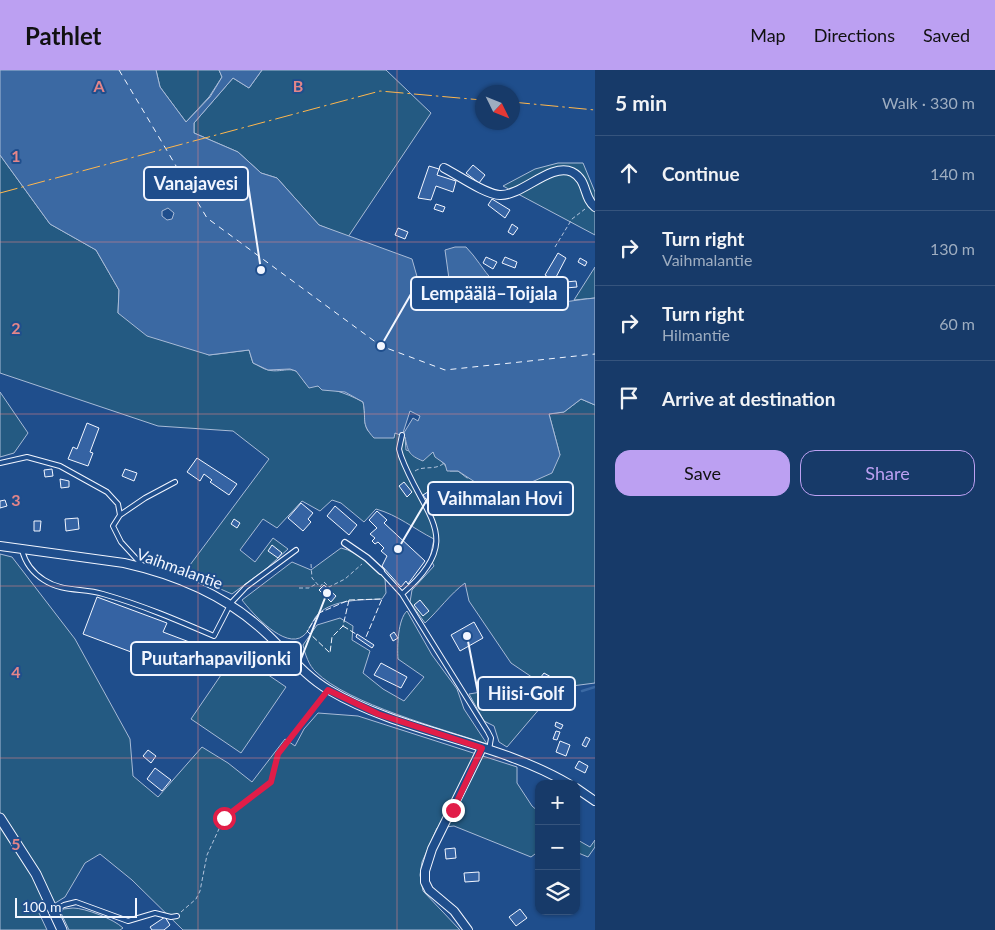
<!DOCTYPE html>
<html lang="en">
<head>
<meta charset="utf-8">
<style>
	:root { --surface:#173a69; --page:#20416f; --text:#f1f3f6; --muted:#9eadc0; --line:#36547d; --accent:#bca0f2 }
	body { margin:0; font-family:Lato,sans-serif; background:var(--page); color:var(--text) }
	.controls { position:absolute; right:15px; bottom:15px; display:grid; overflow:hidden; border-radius:10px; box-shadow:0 1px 4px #0004 }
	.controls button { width:45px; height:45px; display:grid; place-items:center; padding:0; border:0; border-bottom:1px solid var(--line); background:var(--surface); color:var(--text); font:25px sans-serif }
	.compass { position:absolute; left:475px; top:15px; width:45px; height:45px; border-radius:50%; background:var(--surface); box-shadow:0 1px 4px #0004; rotate:133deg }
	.scale { position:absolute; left:15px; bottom:12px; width:122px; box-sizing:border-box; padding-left:5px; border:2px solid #f2f6ff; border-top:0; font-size:14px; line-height:18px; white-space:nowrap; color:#f2f6ff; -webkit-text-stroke:4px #1f4e8c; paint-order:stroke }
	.stop { position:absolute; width:15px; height:15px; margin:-11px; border:4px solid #e11d48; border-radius:50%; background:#fff }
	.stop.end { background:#e11d48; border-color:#fff; box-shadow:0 1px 5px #0008 }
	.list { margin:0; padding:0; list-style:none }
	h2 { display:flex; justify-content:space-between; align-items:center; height:65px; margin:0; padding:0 20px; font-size:21px }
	h2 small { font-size:16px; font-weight:400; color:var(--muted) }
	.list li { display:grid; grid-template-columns:32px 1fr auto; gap:15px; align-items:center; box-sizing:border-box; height:75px; padding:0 20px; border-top:1px solid var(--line) }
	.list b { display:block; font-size:19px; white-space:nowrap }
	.list p { margin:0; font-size:16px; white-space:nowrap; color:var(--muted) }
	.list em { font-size:16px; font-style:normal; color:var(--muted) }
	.actions { display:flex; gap:10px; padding:15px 20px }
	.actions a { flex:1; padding:11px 0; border:1px solid var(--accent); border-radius:15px; text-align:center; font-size:18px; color:var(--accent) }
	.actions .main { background:var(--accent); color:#111 }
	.icon { flex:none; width:28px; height:28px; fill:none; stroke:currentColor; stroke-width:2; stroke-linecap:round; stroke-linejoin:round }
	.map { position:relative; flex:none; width:595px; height:860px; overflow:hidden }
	header { display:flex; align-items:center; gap:30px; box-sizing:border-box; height:70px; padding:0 25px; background:var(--accent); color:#111 }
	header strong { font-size:24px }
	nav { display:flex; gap:28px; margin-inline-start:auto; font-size:18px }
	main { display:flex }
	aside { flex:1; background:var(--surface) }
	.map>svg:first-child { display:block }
	.green { fill:#245a82; stroke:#a8bbd7 }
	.water { fill:#3b69a3; stroke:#a8bbd7; fill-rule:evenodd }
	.pier { fill:#1f4e8c; stroke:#a8bbd7 }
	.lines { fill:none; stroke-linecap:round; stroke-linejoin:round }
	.stream { stroke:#3b69a3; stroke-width:2.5 }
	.ferry { stroke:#f2f6ff; stroke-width:1; stroke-dasharray:6 5; stroke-linecap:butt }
	.building { fill:#3563a3; stroke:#f2f6ff }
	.service-casing { stroke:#f2f6ff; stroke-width:6 }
	.pedestrian-casing { stroke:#f2f6ff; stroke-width:8 }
	.minor-casing { stroke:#f2f6ff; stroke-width:10 }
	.tertiary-casing { stroke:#f2f6ff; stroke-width:11 }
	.path { stroke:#b3c4dc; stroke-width:1; stroke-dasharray:4 2.5; stroke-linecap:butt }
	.service { stroke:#1f4e8c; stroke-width:4 }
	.pedestrian { stroke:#1f4e8c; stroke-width:5.5 }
	.minor { stroke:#1f4e8c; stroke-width:8 }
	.tertiary { stroke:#1f4e8c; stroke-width:9 }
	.fence { stroke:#f2f6ff; stroke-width:1; stroke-dasharray:6 2.5; stroke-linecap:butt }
	.power { stroke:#ffb74d; stroke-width:1; stroke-dasharray:18 4 2.5 4; stroke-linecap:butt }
	.route { stroke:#e11d48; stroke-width:6 }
	.grid { fill:none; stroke:#e38589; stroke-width:1; stroke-opacity:0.55 }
	.labels { text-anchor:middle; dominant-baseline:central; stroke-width:4; stroke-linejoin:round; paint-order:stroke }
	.street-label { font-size:16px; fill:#f2f6ff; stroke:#1f4e8c }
	.grid-label { font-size:16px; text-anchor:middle; font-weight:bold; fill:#e38589; stroke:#1f4e8c; stroke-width:4; stroke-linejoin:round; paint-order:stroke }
	.leader { fill:none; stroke:#f2f6ff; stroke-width:2 }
	.callout-dot { fill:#f2f6ff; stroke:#1f4e8c; stroke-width:2 }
	.callout { fill:#1f4e8c; stroke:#f2f6ff; stroke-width:2 }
	.callout-label { font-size:18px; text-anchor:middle; font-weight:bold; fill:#f2f6ff }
</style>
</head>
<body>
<header>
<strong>Pathlet</strong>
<nav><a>Map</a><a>Directions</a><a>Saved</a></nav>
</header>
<main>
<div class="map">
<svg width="595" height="860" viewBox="0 0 595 860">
	<rect width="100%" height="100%" fill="#1f4e8c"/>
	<path class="green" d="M156,0h63l3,7 -13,20 -23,25 -26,-35z
		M262,0h124l45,43 -83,124 -29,-12 -42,-47 -16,-5 -23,-21 -44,-19v-10l39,-45 16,10z
		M0,85l50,69 46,26 23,40 -1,23 91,42 40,-5 4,13c5,2 10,6 15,7 16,4 28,-9 37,13 20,4 40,9 58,19 3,11 -1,24 7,31h29l6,4 1,13 21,6 6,-4 17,19h8l9,7 93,-23 -11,-41 15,-2 17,-13 14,6v278l-31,4 -10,5 -43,-29 -42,-62 -4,-18c-15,11 -26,27 -40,40l-15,-21 2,-12 22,-24 -4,-8 4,-19c-20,-10 -36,-24 -58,-30l-12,13 -23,-19 -9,-3 -12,11 -18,-10 -25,27 -14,-9 -23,31 15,12 18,-24 15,11 -21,19 -35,26 -48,-21 85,-114 -36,-28 -75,-5 -158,-53z
		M558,93h25l12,29v43l-92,-49 32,-17z
		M595,197v31l-21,2z
		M0,322l28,41 -14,20 -14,4z
		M341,478c18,4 32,19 44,31l1,14 -4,6c-20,1 -48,0 -64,15 -6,6 -8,17 -15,22 -18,14 -51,-23 -61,-36l50,-38 19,8z
		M0,484l12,3 63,82 55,100 3,37 25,21 44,-50 26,16 24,19 33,-43 10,7 9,-17 14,-16 40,3 159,51v16l15,23 7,6v39l-8,6 -77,-31 -17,2 -15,34 -2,13 3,16 37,39h-277l-51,-50 -32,-26 -15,9 -20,34 -26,16 8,17h-47z
		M407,541l25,44 25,34 7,20 23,35c-44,-15 -139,-40 -171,-72 -7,-6 -11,-18 -13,-27l14,-20 23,-7 13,8 -1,14 18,11 -7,22 20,16 21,12 20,-24 -26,-18c-1,-13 0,-40 9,-48z
		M236,583l50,34 -45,66 -50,-34z
		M481,622l3,7c18,6 38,4 57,8l-34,40 -8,-5 -5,-16 -10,-5 -15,-27z
		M576,769l14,8 5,-7v7l-7,10 -12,-5z
		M73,838c12,0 41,11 50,20l-3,2h-51l-8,-17 2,-4z"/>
	<path class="water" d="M0,0h156l4,17 26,35 24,-25 12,-20 -3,-7h43l-13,18 -16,-10 -39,45v10l44,19 23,21 16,5 42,47 93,34 12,42 20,4 7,-12 -6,-43 10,-3h11c10,10 17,23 27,34 32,33 61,21 102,17v107l-14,-6 -17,13 -15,2 11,41 -8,18 -36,16 -38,-5 -20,-13h-11l-2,-7 -10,-7 -2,-5 -10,9c-15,-6 -15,-10 -18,-24l-10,-4 -1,5h-20c-14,-15 -7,-18 -11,-36l-18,-10 -23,-2 -4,-4 -9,2 -13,-17 -6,-2 -22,1 -15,-7 -4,-13 -40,5 -62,-19 -29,-23 1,-23 -23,-40 -46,-26 -50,-69zM168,138l6,5 -2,6 -5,1 -5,-4v-5z"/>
	<path class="pier" d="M410,341l10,5 -2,5 -5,-3 -11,18z"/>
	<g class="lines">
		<path class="stream" d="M582,621l13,-4"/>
		<path class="ferry" d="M119,0l88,148 174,128 64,24 150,-16"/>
	</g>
	<path class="building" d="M473,95l12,10 -6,8 -13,-10z
		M429,96l10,3 -2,6 19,6 -3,11 -17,-6 -5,14 -13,-2z
		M492,129l18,11 -5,8 -17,-13z
		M436,134l9,3 -2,5 -9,-3z
		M512,154l6,4 -5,7 -5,-3z
		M398,158l10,4 -3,7 -10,-4z
		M558,183l8,5 -12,23 -9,-6z
		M486,187l11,5 -4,7 -10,-6z
		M505,187l12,5 -2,6 -13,-5z
		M580,188l7,4 -2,4 -7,-4z
		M576,211l1,6 -11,1v-6z
		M87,353l12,5 -9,24 3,1 -5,13 -20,-7 5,-12 4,2z
		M197,388l40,26 -8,11 -19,-13 2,-2 -8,-6 -4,7 -13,-9z
		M52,399l1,7 -8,1 -1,-7z
		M125,399l12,4 -3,8 -12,-5z
		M60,409l9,2v6l-8,1z
		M404,412l8,10 -5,5 -8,-11z
		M434,418l7,11 -10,7 -8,-11z
		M5,430l2,6 -7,2v-7z
		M301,433l12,10 -5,6 3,3 -8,9 -15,-13z
		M335,436l22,19 -8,10 -22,-19z
		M377,441l10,9 -3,3 41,38 -17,23 -2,-3 -5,6 -19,-21 5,-10 -6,-5 3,-3 -6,-6 -3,2 -3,-3 3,-3 -5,-4 7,-6 -8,-8z
		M78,448l1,11 -13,2 -1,-12z
		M234,449l6,4 -3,5 -6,-4z
		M34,451h7l-1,10h-6z
		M272,475l10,8 -4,5 -10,-7z
		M324,515l12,11 -5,6 -12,-12z
		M97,527l70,26 -4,9 37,14 -10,28 -107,-40z
		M420,530l9,11 -6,5 -9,-11z
		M474,552l9,16 -23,13 -9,-16z
		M394,562l4,6 -5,3 -3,-6z
		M357,564l17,11 -2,3 -16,-11z
		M381,593l26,14 -6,11 -27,-13z
		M544,603l14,8 -3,6 -15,-9z
		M556,652l7,3 -2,4 -6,-3z
		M556,661l4,1 -3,8 -4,-1z
		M586,667l4,2 -4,8 -4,-2z
		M560,671l10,4 -4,11 -10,-4z
		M148,680l8,6 -5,7 -8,-7z
		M579,691l9,5 -3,7 -10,-5z
		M155,698l16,12 -9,11 -15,-12z
		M455,778l1,10 -10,1 -1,-10z
		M479,802v9l-14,1 -1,-9z
		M520,839l7,9 -11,8 -7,-9z
		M165,847l5,8 -6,5h-12l-2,-3z"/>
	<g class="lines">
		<g class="service-casing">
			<path id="service" d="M402,365l-3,14 2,7c23,62 66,82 1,138
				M0,393l27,-6 33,9 47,26 11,12 2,11 -7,11 8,16 22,24
				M120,445l25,-17 30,-16
				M22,480c3,12 11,23 22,30 18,12 39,8 59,14 39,11 74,26 111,42l17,-33 15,-16 50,-37
				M381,501l21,23 86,138 3,6 -2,12
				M55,840l9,-5 12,-3 52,19 27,-8 16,4 6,-1"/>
		</g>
		<g class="pedestrian-casing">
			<path id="pedestrian" d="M345,473l22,15 14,13"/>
		</g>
		<g class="minor-casing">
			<path id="minor" d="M444,98c14,7 42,27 56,27 22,1 51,-33 72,-23 16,8 11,26 23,35
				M0,476l124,17c54,12 104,33 144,72 20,19 37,41 61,55 75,44 165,50 240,94
				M576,718l19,13
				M468,860l-14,-19 -25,-21 -4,-8v-11l7,-22 50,-101"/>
		</g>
		<g class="tertiary-casing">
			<path id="tertiary" d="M0,748l36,56 26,56"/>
		</g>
		<path class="path" d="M555,177l17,-28 13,-10
			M415,401c9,-6 20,0 29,-8
			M311,494l1,14 8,9 4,-5 5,5 16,-8 17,-15
			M299,518h10l7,-4
			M181,842l15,-13 4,-8 7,-36 17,-37 47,-36 7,-28 46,-58"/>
		<use href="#service" class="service"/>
		<use href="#pedestrian" class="pedestrian"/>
		<use href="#minor" class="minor"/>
		<use href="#tertiary" class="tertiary"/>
		<path class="fence" d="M349,530l-6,26 -11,11 -2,16 -23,-22 12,-18 30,-13 33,-1 -16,38
			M343,556l13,8"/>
		<path class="power" d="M512,32l83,8
			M0,123l380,-102 102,9"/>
	</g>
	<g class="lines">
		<path class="route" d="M224,748l47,-36 7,-28 50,-64 50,24 104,34 -29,62"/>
	</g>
	<path class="grid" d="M198,0v860M397,0v860M0,172h595M0,344h595M0,516h595M0,688h595"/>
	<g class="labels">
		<g class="street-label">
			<text transform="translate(180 498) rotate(20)">Vaihmalantie</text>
		</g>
	</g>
	<g class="grid-label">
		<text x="99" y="22">A</text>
		<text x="298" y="22">B</text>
		<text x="16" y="92">1</text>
		<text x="16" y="264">2</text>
		<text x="16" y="436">3</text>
		<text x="16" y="608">4</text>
		<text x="16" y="780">5</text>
	</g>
	<path class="leader" d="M261 200L248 114M381 276L411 224M398 479L428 428M327 523L301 589M467 566L478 623"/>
	<g class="callout-dot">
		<circle cx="261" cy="200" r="5"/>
		<circle cx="381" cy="276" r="5"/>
		<circle cx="398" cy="479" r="5"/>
		<circle cx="327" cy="523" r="5"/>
		<circle cx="467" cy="566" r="5"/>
	</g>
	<g class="callout">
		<rect x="144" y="97" width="104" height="33" rx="5"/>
		<rect x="411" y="207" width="157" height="33" rx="5"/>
		<rect x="428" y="412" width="145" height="33" rx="5"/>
		<rect x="131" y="572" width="170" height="33" rx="5"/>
		<rect x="478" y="607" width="97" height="33" rx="5"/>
	</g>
	<g class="callout-label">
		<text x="196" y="120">Vanajavesi</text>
		<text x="489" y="230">Lempäälä–Toijala</text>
		<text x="500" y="435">Vaihmalan Hovi</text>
		<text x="216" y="595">Puutarhapaviljonki</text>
		<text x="526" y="630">Hiisi-Golf</text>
	</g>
</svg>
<div class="controls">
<button>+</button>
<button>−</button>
<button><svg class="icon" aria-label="layers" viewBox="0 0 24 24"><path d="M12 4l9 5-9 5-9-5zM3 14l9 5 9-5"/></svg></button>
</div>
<svg class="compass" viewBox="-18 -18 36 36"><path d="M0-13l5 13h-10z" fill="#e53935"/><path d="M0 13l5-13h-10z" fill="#9eadc0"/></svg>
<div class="scale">100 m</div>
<div class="stop" style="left:224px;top:748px"></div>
<div class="stop end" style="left:453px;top:740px"></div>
</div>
<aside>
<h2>5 min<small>Walk · 330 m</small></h2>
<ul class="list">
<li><svg class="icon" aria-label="ahead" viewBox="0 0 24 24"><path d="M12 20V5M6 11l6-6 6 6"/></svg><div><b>Continue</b></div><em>140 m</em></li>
<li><svg class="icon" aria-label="right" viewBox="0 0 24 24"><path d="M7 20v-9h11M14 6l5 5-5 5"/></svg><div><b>Turn right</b><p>Vaihmalantie</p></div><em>130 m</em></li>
<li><svg class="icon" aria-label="right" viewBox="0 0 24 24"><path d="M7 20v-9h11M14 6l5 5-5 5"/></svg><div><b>Turn right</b><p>Hilmantie</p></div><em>60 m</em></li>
<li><svg class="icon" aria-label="arrive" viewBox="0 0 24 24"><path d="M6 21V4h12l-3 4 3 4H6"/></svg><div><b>Arrive at destination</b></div></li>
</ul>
<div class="actions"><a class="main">Save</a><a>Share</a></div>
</aside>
</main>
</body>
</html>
